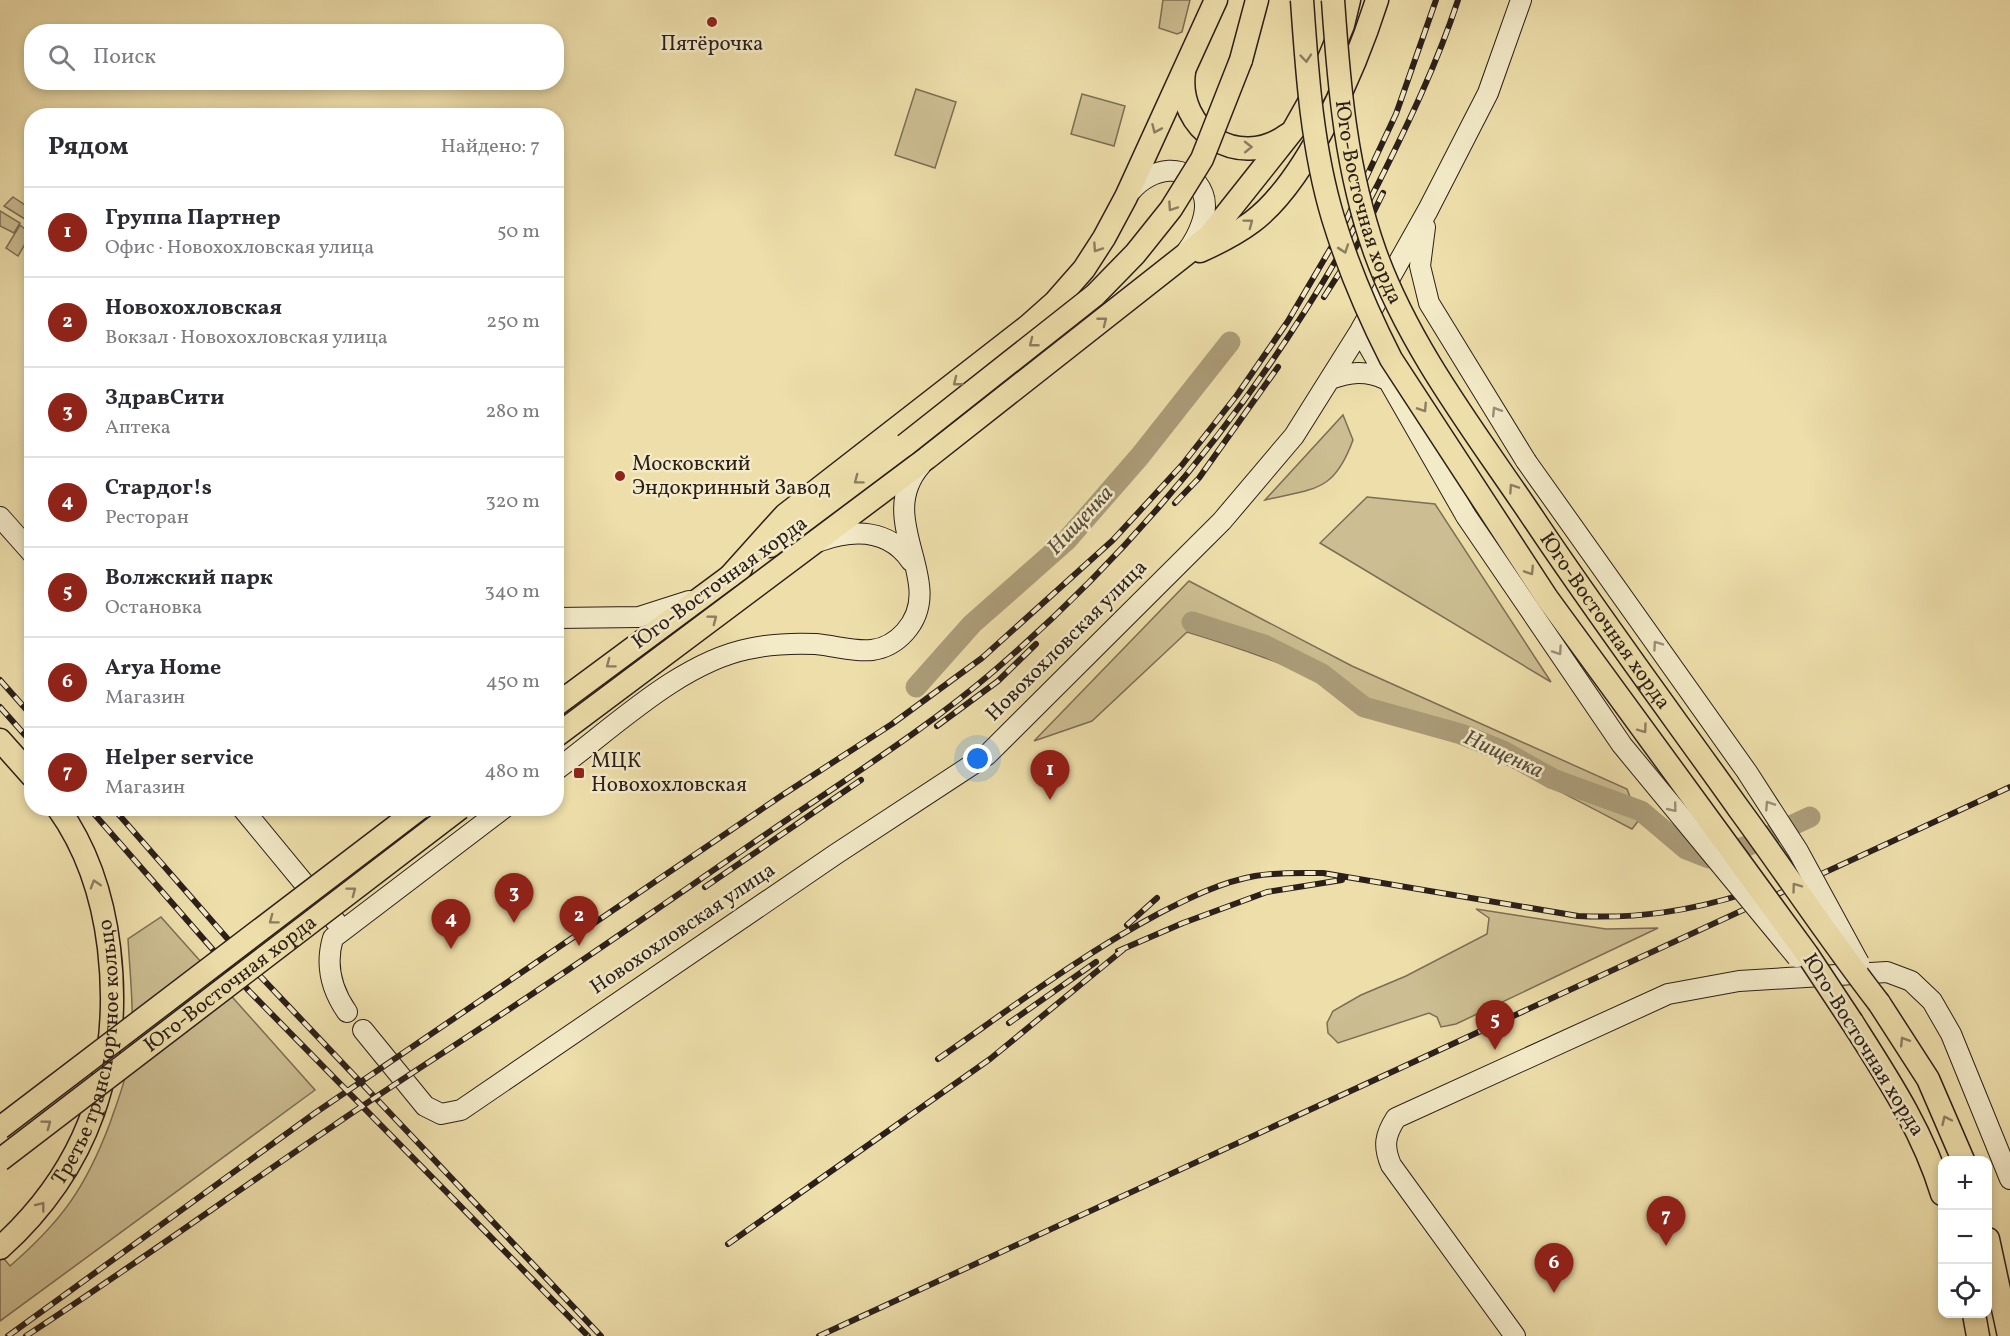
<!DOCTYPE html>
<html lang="ru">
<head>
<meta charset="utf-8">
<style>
	:root { --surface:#fff; --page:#f7f7f7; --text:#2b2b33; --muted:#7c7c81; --line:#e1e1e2; --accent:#8f2418 }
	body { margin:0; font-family:Vollkorn,serif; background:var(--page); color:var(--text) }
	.controls { position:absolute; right:18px; bottom:18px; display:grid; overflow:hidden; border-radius:12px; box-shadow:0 3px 9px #0003 }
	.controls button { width:54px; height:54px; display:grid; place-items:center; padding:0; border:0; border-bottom:2px solid var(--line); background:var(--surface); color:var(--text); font:30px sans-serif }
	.you { position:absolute; left:978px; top:759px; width:21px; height:21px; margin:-15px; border:4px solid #fff; border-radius:50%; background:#1a73e8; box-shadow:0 0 0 9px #1a73e833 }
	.badge { display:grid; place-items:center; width:39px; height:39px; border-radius:50%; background:var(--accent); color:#fff; font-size:20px; font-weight:700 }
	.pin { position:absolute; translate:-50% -50px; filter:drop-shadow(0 2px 3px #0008) }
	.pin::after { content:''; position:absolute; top:32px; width:21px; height:18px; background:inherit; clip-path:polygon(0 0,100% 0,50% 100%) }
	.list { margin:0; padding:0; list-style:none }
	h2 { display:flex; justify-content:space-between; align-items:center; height:78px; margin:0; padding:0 24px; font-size:26px }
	h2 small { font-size:20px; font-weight:400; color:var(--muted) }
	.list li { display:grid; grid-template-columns:39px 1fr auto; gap:18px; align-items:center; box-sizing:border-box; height:90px; padding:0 24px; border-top:2px solid var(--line) }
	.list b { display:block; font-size:22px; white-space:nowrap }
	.list p { margin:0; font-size:20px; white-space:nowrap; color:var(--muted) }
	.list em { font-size:20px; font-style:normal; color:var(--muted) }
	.icon { flex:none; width:33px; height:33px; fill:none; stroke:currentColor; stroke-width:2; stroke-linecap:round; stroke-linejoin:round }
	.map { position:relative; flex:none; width:2010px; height:1336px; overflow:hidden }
	.search { position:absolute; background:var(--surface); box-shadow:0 3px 9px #0003; left:24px; top:24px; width:540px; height:66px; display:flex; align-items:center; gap:15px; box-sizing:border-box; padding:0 21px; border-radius:24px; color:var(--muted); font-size:22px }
	.panel { position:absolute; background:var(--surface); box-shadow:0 3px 9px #0003; left:24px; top:108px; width:540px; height:708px; border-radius:24px }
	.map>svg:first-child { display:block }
	.green { fill:#ccbe92; stroke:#7c6e56; stroke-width:1.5 }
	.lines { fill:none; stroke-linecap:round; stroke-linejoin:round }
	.river { stroke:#ab9d79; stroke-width:21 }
	.secondary-casing { stroke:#2b1f1a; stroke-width:22 }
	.primary-casing { stroke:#2b1f1a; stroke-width:25 }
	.secondary { stroke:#f3eac8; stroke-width:20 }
	.primary { stroke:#eddeaa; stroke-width:22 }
	.rail-casing { stroke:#2b1f1a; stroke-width:6 }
	.rail { stroke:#f3eac8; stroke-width:4; stroke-dasharray:11; stroke-linecap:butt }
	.secondary-bridge-casing { stroke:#2b1f1a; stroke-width:22; stroke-linecap:butt }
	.primary-bridge-casing { stroke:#2b1f1a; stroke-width:25; stroke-linecap:butt }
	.secondary-bridge { stroke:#f3eac8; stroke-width:20 }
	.primary-bridge { stroke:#eddeaa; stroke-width:22 }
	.oneway { stroke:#8c7e62 }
	.oneway2 { stroke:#998f7a }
	.poi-dot { fill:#8f2418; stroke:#f3eac8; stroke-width:2 }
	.labels { text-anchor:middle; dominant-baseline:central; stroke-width:5; stroke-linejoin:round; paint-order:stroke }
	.poi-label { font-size:21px; fill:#2b1f1a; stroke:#f3eac8; text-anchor:start }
	.street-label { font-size:21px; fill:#2b1f1a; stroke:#f3eac8 }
	.water-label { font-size:22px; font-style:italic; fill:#584b3b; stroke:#f3eac8 }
</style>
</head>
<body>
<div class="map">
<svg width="2010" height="1336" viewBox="0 0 2010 1336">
	<rect width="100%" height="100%" fill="#eddeaa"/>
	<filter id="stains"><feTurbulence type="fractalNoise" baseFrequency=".00333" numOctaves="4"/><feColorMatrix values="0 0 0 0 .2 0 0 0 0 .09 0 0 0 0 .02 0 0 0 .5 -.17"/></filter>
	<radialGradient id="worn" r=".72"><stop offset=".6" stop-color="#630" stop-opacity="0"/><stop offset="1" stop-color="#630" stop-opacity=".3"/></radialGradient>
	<path class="green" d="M1163,0h27l-8,32 -5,2 -18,-6z
		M916,89l40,13 -21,66 -40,-13z
		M1082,94l43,12 -11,40 -43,-12z
		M13,197l18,12v14l-27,-17z
		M0,211l20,12 -6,10 -14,-7z
		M20,225l11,9 -13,22 -12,-8z
		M1343,415l10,25c-19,52 -37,48 -88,60z
		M1367,497l68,7 116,178 -231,-139z
		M1189,581l163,85 275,123 12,31 -7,9c-143,-75 -290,-151 -445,-197l-95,89 -58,20z
		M1476,909l130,20 52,-1 -202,96 -15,3 -4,-10 -8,-4 -91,30 -10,-10 -1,-10 6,-12 28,-16 45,-19 81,-42 2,-16z
		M161,917l154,173 -315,231v-67l10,12c52,-45 76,-79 100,-143 8,-23 17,-46 20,-70 5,-38 0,-77 -2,-114z"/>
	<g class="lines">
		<path class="river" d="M1192,622l72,23 58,29 42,33 97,27 42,17 50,28 88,32 45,38 23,9 38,-12 63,-29
			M916,687l56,-63 94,-83 74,-85 90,-114"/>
		<g class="secondary-casing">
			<path id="secondary" d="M1131,191c19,-23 58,-32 72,3 7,18 -6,44 -16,57
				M1425,227l-5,39 9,37 97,158
				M1360,331l106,185
				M1330,379c20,-7 36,-9 55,0
				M0,517l32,36
				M820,541c34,-12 69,-12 91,20
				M556,618l83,-1 50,-16
				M556,770c56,-41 123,-107 192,-121 22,-5 45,-6 68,-5 32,3 62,18 89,-12 45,-50 -33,-111 16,-167
				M242,808l94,114
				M347,1012c-16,-23 -22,-47 -14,-74l171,-130
				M363,1030l62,76 16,8 20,-4 375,-256 151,-99 235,-234 72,-85 66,-105 68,-121 60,-117 33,-93
				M1515,1336l-124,-171c-8,-19 -6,-30 5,-47l272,-124 71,-13 148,-9 24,9 21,20 19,33 59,145"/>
		</g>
		<g class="primary-casing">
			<g id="primary">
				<path d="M1241,60l16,-60"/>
				<path d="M1184,72c-8,58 54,99 103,63"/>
				<path d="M1200,251c18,-8 36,-17 52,-29 56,-42 104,-156 125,-222"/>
				<path d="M770,546l135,-101"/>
				<path d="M730,576l55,-61 243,-189 27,-24 29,-33 20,-31 22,-41 90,-197"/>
				<path d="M556,705l185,-137"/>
				<path d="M556,736l371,-278 282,-222 85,-107 22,-39 27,-65 6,-25"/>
				<path d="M0,740l32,36"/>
				<path d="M1879,1003l49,76 35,81"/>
				<path d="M1852,1022c35,55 71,109 90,172"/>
				<path d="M1988,1239l21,97"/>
				<path id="s1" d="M0,1248c89,-80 123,-182 109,-300 -6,-50 -21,-98 -51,-140"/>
				<path d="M1974,1314l4,22"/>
			</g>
		</g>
		<use href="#secondary" class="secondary"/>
		<use href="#primary" class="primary"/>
		<g class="rail-casing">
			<path id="rail" d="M1324,297l35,-55 24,-49
				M1175,503l24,-25 79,-111
				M0,680l32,36
				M0,707l32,36
				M937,726l61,-45 38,-37
				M89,808l160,183 339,345
				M113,808l148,169 340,359
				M705,887l156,-107
				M1127,925l30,-27
				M1118,951l65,-28 84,-31 75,-12
				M1009,1023l87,-61
				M938,1059c72,-50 143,-104 220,-145 31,-16 63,-32 97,-38 23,-4 45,-3 68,-3l255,43c60,3 112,-5 169,-23
				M728,1244l262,-185 134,-110
				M8,1336l307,-223 466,-317 111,-72 90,-66 131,-118 69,-75 55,-70 51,-74 54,-92 54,-115 40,-114
				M26,1336c104,-68 204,-140 307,-210 61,-42 123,-81 184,-122 92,-61 183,-125 274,-187 69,-47 140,-92 204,-147 158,-136 287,-301 383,-486 30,-60 59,-120 80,-184
				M819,1336l1191,-549"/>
		</g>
		<use href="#rail" class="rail"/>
		<g class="secondary-bridge-casing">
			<path id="secondary-bridge" d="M1526,461l221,311 51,79 61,112
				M1466,516l156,229 175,212"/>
		</g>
		<g class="primary-bridge-casing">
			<g id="primary-bridge">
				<path d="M1302,0c5,73 10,148 31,218 15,49 35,96 58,141l156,239 260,356 45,68"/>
				<path id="s2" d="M1333,0c6,87 13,170 42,252 35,97 101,181 158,266 66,99 137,194 206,291 47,64 91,131 140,194"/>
				<path d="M905,445l190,-150 40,-41 36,-45 31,-50 39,-99"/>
				<path d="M0,1128l420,-320"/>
				<path id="s3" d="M0,1160l460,-352"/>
			</g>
		</g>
		<use href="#secondary-bridge" class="secondary-bridge"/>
		<use href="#primary-bridge" class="primary-bridge"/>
	</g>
	<defs><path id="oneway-chevron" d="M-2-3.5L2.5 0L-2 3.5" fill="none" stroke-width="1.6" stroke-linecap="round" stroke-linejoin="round" transform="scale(1.5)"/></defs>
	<g class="oneway">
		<use href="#oneway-chevron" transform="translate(1306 58) rotate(85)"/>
		<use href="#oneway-chevron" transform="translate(1156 129) rotate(114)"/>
		<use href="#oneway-chevron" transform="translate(1248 147) rotate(-1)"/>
		<use href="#oneway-chevron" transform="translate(1172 207) rotate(124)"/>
		<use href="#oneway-chevron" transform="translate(1249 223) rotate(-37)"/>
		<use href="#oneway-chevron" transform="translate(1097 248) rotate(124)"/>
		<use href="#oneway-chevron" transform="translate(1344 249) rotate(71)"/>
		<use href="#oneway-chevron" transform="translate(1103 321) rotate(-38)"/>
		<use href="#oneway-chevron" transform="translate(1033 343) rotate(142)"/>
		<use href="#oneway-chevron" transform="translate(957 382) rotate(142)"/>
		<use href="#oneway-chevron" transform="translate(1423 408) rotate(57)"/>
		<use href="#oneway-chevron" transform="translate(858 480) rotate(143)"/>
		<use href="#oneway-chevron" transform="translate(1513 488) rotate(-124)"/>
		<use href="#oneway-chevron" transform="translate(1530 571) rotate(57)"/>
		<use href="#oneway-chevron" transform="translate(713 619) rotate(-37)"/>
		<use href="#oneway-chevron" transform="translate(610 664) rotate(143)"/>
		<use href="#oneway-chevron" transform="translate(1643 729) rotate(54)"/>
		<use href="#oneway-chevron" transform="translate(95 884) rotate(-107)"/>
		<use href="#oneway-chevron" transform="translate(1796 887) rotate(-126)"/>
		<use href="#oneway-chevron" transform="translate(352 891) rotate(-37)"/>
		<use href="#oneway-chevron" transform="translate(273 920) rotate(143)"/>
		<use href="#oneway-chevron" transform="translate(1904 1041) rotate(-122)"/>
		<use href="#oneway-chevron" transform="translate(1946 1120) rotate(-115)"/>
		<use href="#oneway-chevron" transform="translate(47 1124) rotate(-37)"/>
		<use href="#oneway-chevron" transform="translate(41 1206) rotate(-52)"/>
	</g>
	<g class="oneway2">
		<use href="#oneway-chevron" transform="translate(1496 411) rotate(-122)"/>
		<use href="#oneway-chevron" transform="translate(1657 645) rotate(-125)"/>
		<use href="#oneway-chevron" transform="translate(1558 651) rotate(56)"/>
		<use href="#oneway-chevron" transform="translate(1769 805) rotate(-123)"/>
		<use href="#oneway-chevron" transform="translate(1673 808) rotate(51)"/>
	</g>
	<g class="poi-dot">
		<circle cx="712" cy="22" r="6"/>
		<circle cx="620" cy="476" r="6"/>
		<rect x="573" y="767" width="12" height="12" rx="3"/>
	</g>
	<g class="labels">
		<g class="poi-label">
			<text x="712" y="44" text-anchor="middle">Пятёрочка</text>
			<text x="632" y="464">Московский<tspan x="632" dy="24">Эндокринный Завод</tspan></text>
			<text x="591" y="761">МЦК<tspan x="591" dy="24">Новохохловская</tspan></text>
		</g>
		<g class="street-label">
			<text stroke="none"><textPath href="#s2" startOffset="206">Юго-Восточная хорда</textPath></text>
			<text transform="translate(720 583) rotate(-36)">Юго-Восточная хорда</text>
			<text stroke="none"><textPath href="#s2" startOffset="692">Юго-Восточная хорда</textPath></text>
			<text transform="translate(1067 641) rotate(-45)">Новохохловская улица</text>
			<text transform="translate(683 929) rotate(-34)">Новохохловская улица</text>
			<text stroke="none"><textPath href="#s3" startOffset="290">Юго-Восточная хорда</textPath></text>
			<text transform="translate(1863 1045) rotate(58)">Юго-Восточная хорда</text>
			<text stroke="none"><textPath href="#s1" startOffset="224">Третье транспортное кольцо</textPath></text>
		</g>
		<g class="water-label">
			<text transform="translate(1081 521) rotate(-47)">Нищенка</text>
			<text transform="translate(1503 755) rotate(25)">Нищенка</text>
		</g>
	</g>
	<rect width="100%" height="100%" filter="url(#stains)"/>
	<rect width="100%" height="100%" fill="url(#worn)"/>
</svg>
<div class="controls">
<button>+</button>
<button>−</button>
<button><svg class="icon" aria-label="locate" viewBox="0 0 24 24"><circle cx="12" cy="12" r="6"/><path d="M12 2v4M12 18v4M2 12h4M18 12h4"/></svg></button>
</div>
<div class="you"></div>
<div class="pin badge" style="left:1050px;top:800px">1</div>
<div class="pin badge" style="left:579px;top:946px">2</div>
<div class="pin badge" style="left:514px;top:923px">3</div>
<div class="pin badge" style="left:451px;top:949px">4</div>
<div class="pin badge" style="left:1495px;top:1050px">5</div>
<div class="pin badge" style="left:1554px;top:1293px">6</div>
<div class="pin badge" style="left:1666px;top:1246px">7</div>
<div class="search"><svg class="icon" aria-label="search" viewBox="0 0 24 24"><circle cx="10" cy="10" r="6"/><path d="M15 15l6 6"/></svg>Поиск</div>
<section class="panel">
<h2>Рядом<small>Найдено: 7</small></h2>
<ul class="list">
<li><span class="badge">1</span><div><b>Группа Партнер</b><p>Офис · Новохохловская улица</p></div><em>50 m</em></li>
<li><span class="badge">2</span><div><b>Новохохловская</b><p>Вокзал · Новохохловская улица</p></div><em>250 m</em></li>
<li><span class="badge">3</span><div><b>ЗдравСити</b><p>Аптека</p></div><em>280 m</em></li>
<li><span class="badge">4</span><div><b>Стардог!s</b><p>Ресторан</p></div><em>320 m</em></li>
<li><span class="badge">5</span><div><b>Волжский парк</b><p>Остановка</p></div><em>340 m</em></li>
<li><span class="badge">6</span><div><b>Arya Home</b><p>Магазин</p></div><em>450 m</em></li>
<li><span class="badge">7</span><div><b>Helper service</b><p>Магазин</p></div><em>480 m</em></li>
</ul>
</section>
</div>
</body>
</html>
